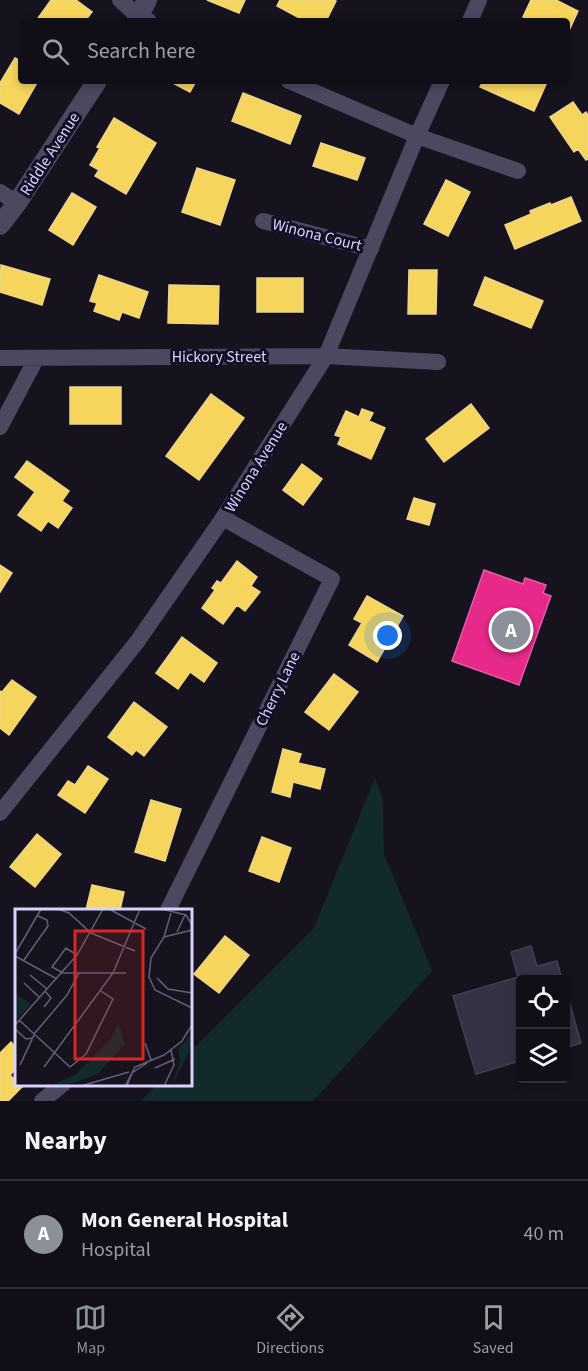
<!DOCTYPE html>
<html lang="en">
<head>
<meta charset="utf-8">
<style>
	:root { --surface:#100e17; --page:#191720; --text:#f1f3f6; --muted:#9c9ca1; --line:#302e36; --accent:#8c9099 }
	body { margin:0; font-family:"Source Sans 3",sans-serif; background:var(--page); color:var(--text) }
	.controls { position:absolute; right:18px; bottom:18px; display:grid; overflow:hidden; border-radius:6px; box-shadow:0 3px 9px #0003 }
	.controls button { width:54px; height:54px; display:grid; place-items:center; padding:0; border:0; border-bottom:2px solid var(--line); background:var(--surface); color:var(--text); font:30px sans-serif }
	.you { position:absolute; left:388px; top:636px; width:21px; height:21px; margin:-15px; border:4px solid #fff; border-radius:50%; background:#1a73e8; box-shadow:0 0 0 9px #1a73e833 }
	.badge { display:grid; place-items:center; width:39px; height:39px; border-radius:50%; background:var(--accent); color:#fff; font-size:20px; font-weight:700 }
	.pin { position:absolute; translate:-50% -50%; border:3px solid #fff; box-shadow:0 2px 6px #0006 }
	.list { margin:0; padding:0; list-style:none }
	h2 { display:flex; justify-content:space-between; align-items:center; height:78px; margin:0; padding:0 24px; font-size:26px }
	h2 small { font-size:20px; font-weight:400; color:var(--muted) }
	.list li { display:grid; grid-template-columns:39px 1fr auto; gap:18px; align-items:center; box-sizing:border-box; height:108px; padding:0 24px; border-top:2px solid var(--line) }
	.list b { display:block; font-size:22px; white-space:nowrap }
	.list p { margin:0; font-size:20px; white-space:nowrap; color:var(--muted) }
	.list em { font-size:20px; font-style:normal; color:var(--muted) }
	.icon { flex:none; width:33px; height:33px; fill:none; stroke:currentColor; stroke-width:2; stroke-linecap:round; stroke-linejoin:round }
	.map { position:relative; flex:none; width:588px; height:1101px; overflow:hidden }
	.search { position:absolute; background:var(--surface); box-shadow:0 3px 9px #0003; left:18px; right:18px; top:18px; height:66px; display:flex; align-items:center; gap:15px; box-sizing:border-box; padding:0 21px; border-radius:6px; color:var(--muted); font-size:22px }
	.sheet { height:186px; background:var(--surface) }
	nav { display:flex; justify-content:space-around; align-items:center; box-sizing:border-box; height:84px; border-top:2px solid var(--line); background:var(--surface); font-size:16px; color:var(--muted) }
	nav a { display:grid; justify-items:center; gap:3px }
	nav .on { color:var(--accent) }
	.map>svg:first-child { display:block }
	.green { fill:#122a2c }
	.homes { fill:#f6d55c; stroke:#edd48d; stroke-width:1.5 }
	.health { fill:#e7298a; stroke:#e35cad; stroke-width:1.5 }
	.building { fill:#343142; stroke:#433e53; stroke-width:1.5 }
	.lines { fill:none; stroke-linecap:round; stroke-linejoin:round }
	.minor { stroke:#4b4860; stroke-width:16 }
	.tertiary { stroke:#4b4860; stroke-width:20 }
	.labels { text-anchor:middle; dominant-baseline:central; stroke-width:6; stroke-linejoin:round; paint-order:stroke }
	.street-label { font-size:16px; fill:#d9d2ff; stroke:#130e24 }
	.inset-road { fill:none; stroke:#645f79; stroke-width:1.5 }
	.view { fill:#d62828; fill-opacity:0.15; stroke:#d62828; stroke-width:3 }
	.inset-edge { fill:none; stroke:#d9d2ff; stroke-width:3 }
</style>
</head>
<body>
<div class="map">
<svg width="588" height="1101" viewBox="0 0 588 1101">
	<rect width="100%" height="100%" fill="#16131f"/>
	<path class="green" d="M375,778l8,22 1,54 48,117 -119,130h-173l17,-16 33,-1 1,-33 123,-123z"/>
	<path class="homes" d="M51,0h25l16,12 -7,9h-49z
		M207,0h38l-6,13z
		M280,0h54l2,1 -10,20h-21l-28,-15z
		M531,0h25l22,11 -11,24v-14h-36l-8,-4z
		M15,58l6,3v20h17l-19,33 -19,-11v-20z
		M169,81h27l-6,11z
		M483,81h62l2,1 -13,29 -54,-24z
		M243,93l58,23 -11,28 -58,-23z
		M573,102l9,13 4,-3 2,3v44l-2,1 -8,-11 -4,3 -24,-35z
		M114,118l42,25 -30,51 -31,-18 4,-6 -9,-5 10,-17 -3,-1z
		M321,143l44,15 -8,22 -44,-14z
		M197,168l38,12 -15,45 -38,-13z
		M446,180l24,12 -22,44 -24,-12z
		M72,193l24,14 -23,38 -24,-15z
		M571,197l10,24 -66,28 -10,-24 26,-11 -1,-3 20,-8 1,2z
		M1,265l49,14 -8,26 -42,-13z
		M409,270h28l-1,44h-28z
		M99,275l49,17 -9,26 -17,-6 -3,8 -25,-9 3,-8 -7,-2z
		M485,277l58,24 -12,27 -57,-23z
		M257,278h46v34h-46z
		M169,285l50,1 -1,38 -50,-1z
		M70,387h51v37h-51z
		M211,394l33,24 -45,62 -33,-24z
		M471,404l18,24 -45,34 -18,-23z
		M362,409l11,4 -4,8 16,7 -14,31 -33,-15 3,-7 -6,-2 11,-24 13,6z
		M27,461l42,30 -7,10 10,7 -14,20 -10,-7 -7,10 -23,-16 17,-23 -20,-15z
		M302,464l20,15 -19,26 -20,-15z
		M414,498l21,6 -6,21 -22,-6z
		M237,561l20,16 -6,9 9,6 -15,19 -8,-6 -14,19 -21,-16 13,-18 -3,-2 5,-7 4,2z
		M0,565l12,8 -12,19z
		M367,596l36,20 -26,46 -28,-17 13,-22 -8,-4z
		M182,637l35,26 -13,19 -14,-10 -12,17 -22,-16z
		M334,674l24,18 -29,38 -24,-18z
		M12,680l24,17 -27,38 -9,-7v-37l2,1z
		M134,702l33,25 -23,29 -8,-6 -4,5 -24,-18z
		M283,749l18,5 -3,9 27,6 -5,20 -27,-7 -3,15 -18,-5z
		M88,766l20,13 -23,34 -27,-18 10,-14 7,4z
		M151,800l30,9 -16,52 -30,-9z
		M37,834l24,20 -26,33 -25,-20z
		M262,837l29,11 -12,34 -30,-11z
		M92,885l32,7 -4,18h-34z
		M225,936l24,19 -30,38 -25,-19z
		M11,1042l5,6v21l-6,6 6,6v3h4l2,3 -14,14h-8v-48z"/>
	<path class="health" d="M484,570l39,14 2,-6 21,7 -3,8 8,3 -32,89 -67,-24z"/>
	<path class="building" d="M531,946l6,20 20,-5 5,19h-42v81l-44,13 -23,-78 65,-19 -7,-25z
		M566,990l15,53 -15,5z"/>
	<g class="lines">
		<path class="minor" d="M120,0l19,17 10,4
			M470,21l9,-21
			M289,81l128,55 101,35
			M0,192l17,11
			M263,221l108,28
			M0,358l326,-2 112,6
			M0,427l36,-68
			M0,813l137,-171 86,-124 103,-162 91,-220 25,-55
			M168,910l164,-331 -109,-61
			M42,1101l21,-17"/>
		<path class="tertiary" d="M136,21l11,-21
			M0,225l17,-22 80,-122"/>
	</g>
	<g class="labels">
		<g class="street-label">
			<text transform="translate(50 154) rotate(-57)">Riddle Avenue</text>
			<text transform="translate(317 235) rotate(14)">Winona Court</text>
			<text x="219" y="357">Hickory Street</text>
			<text transform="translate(256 467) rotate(-58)">Winona Avenue</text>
			<text transform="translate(278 689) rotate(-64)">Cherry Lane</text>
		</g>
	</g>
	<g transform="translate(15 909)">
		<rect width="177" height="177" fill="#16131f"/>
		<path d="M0,85l16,10 -16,17zM103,113l7,22 -26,29 -32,13h-18l26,-11 36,-36zM177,125v12l-20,40 8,-25 -2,-13z" fill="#122a2c"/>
		<path class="inset-road" d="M43,0l11,4 22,20 44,18M94,0l37,20M147,0l24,6 6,10M177,21l-28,7 -13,21 -2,19 6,13 37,18M162,23l8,-17M149,28l7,-24M0,45l26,-45M62,46l-11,-7 -14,19 11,6h63M0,47l42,23M9,51l24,-34 -1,-6 -9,-4M15,66l17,14M142,69l11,11 24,4M9,74l15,14M29,98l7,-9 -6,-7M4,111l51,47 16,-13 27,-55 -12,-8M0,116l62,-70 26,-46M0,120l11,10 7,-1M130,134l6,17M5,156l15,-32 32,-38 12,-22M29,158l69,-94 27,-64M140,159l20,-9M66,177l48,-14M110,177l10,-19 29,-12 18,-14 10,-16M112,177l5,-13 15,-10M149,177l10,-21 -3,-15"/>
		<path class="view" d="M60,22h68v128h-68z"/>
		<rect width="177" height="177" class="inset-edge"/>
	</g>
</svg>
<div class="controls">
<button><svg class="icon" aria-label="locate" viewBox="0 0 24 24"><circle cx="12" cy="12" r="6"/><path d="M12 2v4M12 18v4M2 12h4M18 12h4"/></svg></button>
<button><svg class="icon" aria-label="layers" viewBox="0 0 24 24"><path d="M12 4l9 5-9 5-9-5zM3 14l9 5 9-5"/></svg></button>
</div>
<div class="you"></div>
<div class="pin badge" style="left:511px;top:630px">A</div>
<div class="search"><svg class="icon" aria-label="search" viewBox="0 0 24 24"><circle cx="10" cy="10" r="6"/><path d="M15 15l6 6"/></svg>Search here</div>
</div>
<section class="sheet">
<h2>Nearby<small></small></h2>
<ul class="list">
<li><span class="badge">A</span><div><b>Mon General Hospital</b><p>Hospital</p></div><em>40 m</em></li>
</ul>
</section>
<nav>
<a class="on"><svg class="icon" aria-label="map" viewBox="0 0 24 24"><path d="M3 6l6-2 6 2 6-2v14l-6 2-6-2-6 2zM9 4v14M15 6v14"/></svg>Map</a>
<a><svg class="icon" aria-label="directions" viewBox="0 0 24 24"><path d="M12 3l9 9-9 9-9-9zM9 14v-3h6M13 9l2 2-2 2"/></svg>Directions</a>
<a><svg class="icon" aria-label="saved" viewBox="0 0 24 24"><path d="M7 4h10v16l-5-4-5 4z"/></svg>Saved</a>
</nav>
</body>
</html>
